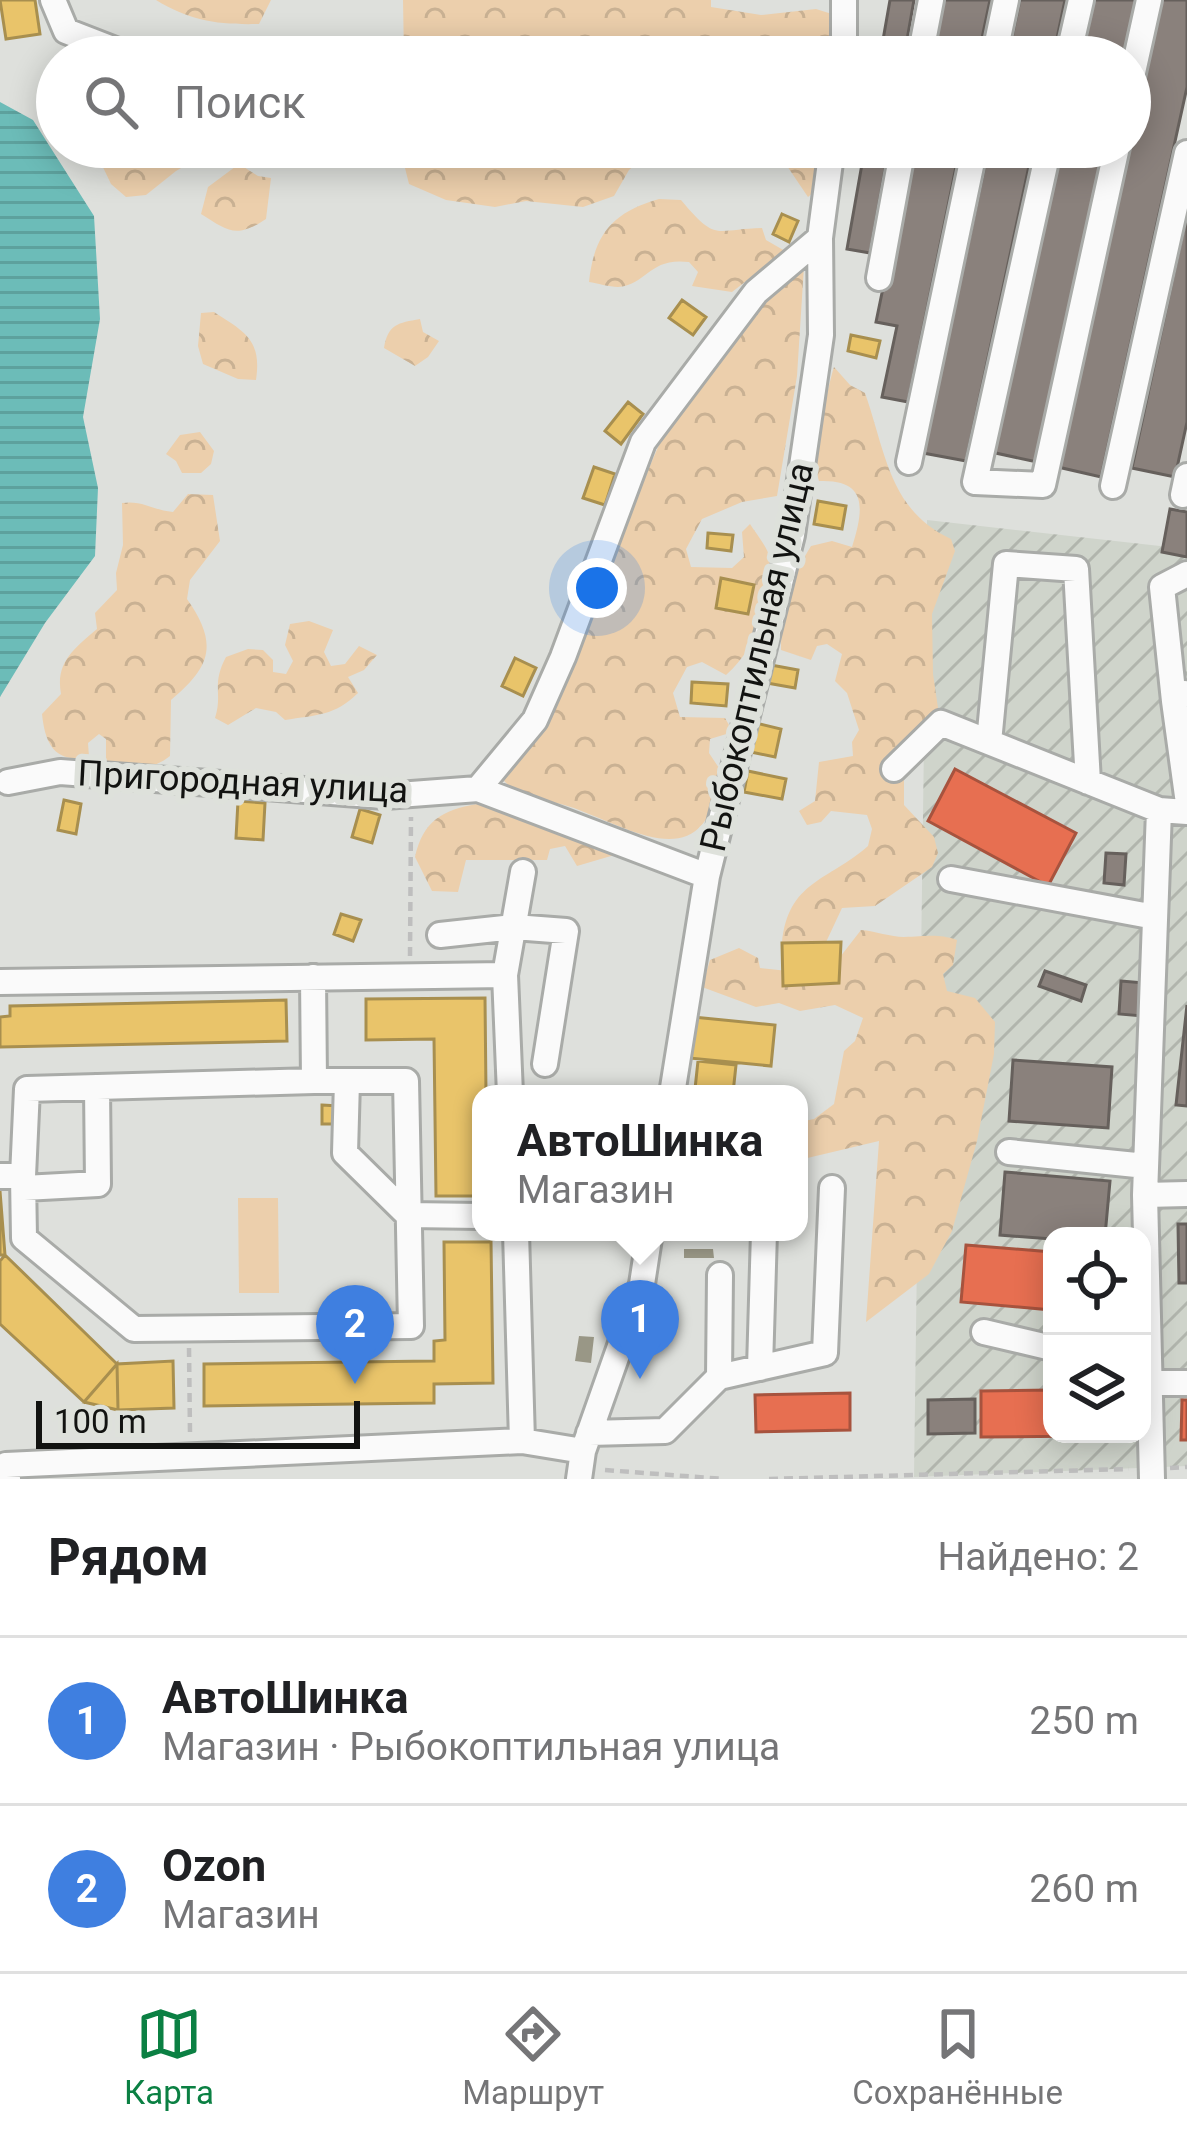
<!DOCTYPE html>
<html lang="ru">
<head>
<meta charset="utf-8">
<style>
	:root { --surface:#fff; --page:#f2f2f2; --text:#202124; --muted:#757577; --line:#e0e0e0; --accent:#0b8043 }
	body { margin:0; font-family:Roboto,sans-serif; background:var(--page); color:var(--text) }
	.controls { position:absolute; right:36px; bottom:36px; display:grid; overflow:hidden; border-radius:24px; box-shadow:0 6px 30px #0003 }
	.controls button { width:108px; height:108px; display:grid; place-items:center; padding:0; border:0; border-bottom:3px solid var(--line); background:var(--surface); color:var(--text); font:60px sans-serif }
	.scale { position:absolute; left:36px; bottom:30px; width:324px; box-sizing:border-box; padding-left:12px; border:6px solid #121311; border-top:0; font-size:33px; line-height:42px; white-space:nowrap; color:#121311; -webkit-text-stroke:9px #dee1db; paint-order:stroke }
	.you { position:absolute; left:597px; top:588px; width:42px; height:42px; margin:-30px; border:9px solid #fff; border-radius:50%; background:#1a73e8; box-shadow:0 0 0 18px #1a73e833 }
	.badge { display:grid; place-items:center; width:78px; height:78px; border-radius:50%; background:var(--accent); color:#fff; font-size:39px; font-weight:700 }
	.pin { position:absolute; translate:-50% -99px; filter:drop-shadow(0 3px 6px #0008) }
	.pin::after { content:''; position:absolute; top:63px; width:42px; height:36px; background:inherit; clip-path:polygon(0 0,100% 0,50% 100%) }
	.popup { position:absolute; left:472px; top:1085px; width:336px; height:156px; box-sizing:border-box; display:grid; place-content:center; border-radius:24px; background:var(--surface); filter:drop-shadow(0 3px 9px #0005); font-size:39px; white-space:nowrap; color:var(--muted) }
	.popup b { font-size:45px; color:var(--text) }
	.popup::after { content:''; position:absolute; left:50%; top:100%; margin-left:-24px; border:24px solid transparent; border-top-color:var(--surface) }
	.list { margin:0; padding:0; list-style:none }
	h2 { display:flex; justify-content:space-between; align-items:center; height:156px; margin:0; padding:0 48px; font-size:51px }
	h2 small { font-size:39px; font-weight:400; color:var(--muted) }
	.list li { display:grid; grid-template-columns:78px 1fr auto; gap:36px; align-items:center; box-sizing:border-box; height:168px; padding:0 48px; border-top:3px solid var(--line) }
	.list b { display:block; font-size:45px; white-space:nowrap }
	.list p { margin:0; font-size:39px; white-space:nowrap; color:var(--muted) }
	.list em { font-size:39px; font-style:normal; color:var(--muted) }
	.icon { flex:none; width:66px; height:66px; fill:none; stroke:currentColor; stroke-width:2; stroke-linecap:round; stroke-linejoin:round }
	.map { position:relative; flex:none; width:1187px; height:1479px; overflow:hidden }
	.search { position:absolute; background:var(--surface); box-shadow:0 6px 30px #0003; left:36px; right:36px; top:36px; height:132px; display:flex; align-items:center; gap:30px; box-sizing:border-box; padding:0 42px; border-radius:66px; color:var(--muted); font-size:45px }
	.sheet { height:492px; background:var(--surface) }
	nav { display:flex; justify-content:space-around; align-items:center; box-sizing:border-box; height:168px; border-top:3px solid var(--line); background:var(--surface); font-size:33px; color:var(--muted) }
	nav a { display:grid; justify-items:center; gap:6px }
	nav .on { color:var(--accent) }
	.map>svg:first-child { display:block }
	.industrial { fill:url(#industrial-furrows); fill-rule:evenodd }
	.forest { fill:url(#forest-crowns) }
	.pitch { fill:#eccfac }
	.water { fill:url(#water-rules) }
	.homes { fill:#e9c46a; stroke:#a88f4f; stroke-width:3 }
	.shops { fill:#e76f51; stroke:#a7533e; stroke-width:3 }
	.industry { fill:#8a817c; stroke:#66605c; stroke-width:3 }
	.building { fill:#999786 }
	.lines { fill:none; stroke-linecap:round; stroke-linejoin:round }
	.minor-casing { stroke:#a9aba8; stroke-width:30 }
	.path { stroke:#bebebe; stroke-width:4.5; stroke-dasharray:9 6; stroke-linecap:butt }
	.minor { stroke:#fafafa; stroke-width:24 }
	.labels { text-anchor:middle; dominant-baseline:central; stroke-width:12; stroke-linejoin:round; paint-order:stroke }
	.street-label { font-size:36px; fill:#121311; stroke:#dee1db }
</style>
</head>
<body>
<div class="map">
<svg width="1187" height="1479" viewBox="0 0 1187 1479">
	<defs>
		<pattern id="industrial-furrows" width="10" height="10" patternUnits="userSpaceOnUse" patternTransform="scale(3)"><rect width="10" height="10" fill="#cfd4cb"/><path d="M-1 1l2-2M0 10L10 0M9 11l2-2" fill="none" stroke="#b1b5ad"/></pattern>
		<pattern id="forest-crowns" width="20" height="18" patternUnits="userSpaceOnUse" patternTransform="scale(3)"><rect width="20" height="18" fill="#eccfac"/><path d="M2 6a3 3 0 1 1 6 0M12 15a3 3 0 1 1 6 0" fill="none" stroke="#c9b193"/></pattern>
		<pattern id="water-rules" width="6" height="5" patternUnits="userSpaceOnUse" patternTransform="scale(3)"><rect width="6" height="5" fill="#6cbcb8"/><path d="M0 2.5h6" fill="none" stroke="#5da19d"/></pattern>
	</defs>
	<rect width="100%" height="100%" fill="#dee0dc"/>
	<path class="industrial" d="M927,520l260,29v917l-273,11zM1052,1236h90v198h-90z"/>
	<path class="forest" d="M156,0h115l-12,24c-40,1 -69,-3 -103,-24z
		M403,0h308v7l50,8 55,-6 16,5 -2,23 -25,20h-401z
		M157,147h60l-41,24 -30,24 -20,2 -15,-13 -11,-23 12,-9 21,2 8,9z
		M393,147h263l-27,23 -15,26 -31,11 -57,-6 -31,6 -49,-7 -37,-16 -6,-24z
		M785,147h38l-8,44 -7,6 -23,-34z
		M239,164l19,12 13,2 -5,41c-30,20 -38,12 -65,-5l7,-27z
		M659,199l22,1c36,43 33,29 81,28l4,12 19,11 -53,41 -40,-6 6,-14 -9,-10c-40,-5 -41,22 -71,25 -9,0 -21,-4 -29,-5 5,-48 24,-70 70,-83z
		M804,266l-7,110 -20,120 -35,6 -40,17 -16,30 5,18 41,1 12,-11 -2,-25 8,-8c7,11 21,27 21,41 2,39 -17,86 -45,110l-24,-13 -15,5 -14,26 7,24 45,1 8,14 -23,7 -1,14 12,18c-14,108 -83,61 -147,37 -30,-11 -53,-5 -74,-32l77,-114 28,-92 63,-146 89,-115z
		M214,312c31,20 48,28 42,68l-18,-1 -35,-15 -5,-18 3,-33z
		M420,319l3,13 16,9 -11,16 -13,9 -31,-18c4,-24 14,-25 36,-29z
		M834,367l16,18 15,8c21,60 24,117 86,146l4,12 -23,63 1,60 5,34 -7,28 -27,18v51l30,32 4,16 -6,14 -57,39 -33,2 -22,47 -27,4 -11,-16c6,-62 46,-62 86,-97l4,-17 -5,-14 -36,-4 -10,11 -14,3 -8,-14 16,-10 4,-39 34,-6 -1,-14 7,-12 -12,-37 -12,-12 7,-27 -15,-10 -10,2 -6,14 -30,-10c0,-36 10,-73 30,-104l21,-5 20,6c12,-38 16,-68 -33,-66 -7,-18 8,-92 15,-114z
		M200,432l14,19 -3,13 -10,9h-19l-6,-12 -10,-7 14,-19z
		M188,494l25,1 7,46 -30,39 -3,19c31,44 25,67 -16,101l-1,56c-17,14 -45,18 -64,5v-22l-7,-5 -11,9 1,14c-34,7 -44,-13 -47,-43l19,-20c-6,-32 14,-46 36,-65l-2,-16 22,-23 -1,-17 7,-28 -1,-42c20,-3 31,7 51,9z
		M309,621l24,9 -9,22 7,14 14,-2 14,-18 18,9 -13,15 -16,7 10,16c-23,23 -42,22 -73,27l-9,-8 -20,-4 -28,17 -13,-7c8,-25 -4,-33 11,-61l22,-8 15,1 10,10v12l13,2 7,-13 -8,-16 5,-21z
		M477,804l16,1 135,46 -51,15 -12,-20 -15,3 -3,11h-81l-8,32 -26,-1 -17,-34c8,-36 27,-47 62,-53z
		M861,930c14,1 30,7 43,7 21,0 32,-4 53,3l-4,25 -10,9 4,17 28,7 20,24 -1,32 -17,87 -25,90 -23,43 -63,48 13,-181 -80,19v-38l15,-3 20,-15 10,-53 11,-10 8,-23 -28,-13 -35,6 -21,-8 -23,4 -54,-20 8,-27 29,-12 19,10 2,10 66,7z"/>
	<path class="pitch" d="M238,1198h40l1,95h-40z"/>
	<path class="water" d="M0,102l33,18 61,96 6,103 -17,98 15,71 -3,68 -50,67 -45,74z"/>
	<path class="homes" d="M0,0h35l5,34 -34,5z
		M782,214l16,7 -9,21 -16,-8z
		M682,300l24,17 -13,18 -24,-17z
		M851,335l29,6 -4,17 -28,-7z
		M628,402l15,12 -22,30 -16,-13z
		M594,467l21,7 -10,31 -22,-7z
		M818,501l28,5 -4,23 -28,-5z
		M708,533l25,2 -2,16 -24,-3z
		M721,578l33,7 -6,29 -32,-6z
		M515,658l21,10 -13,28 -21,-10z
		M771,665l27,5 -3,18 -28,-5z
		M692,682l36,2 -2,22 -35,-3z
		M756,723l25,6 -6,28 -24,-5z
		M748,771l38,8 -4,20 -38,-7z
		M64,800l17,4 -5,30 -18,-4z
		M238,801l27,2 -2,37 -27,-2z
		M360,809l20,6 -8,28 -20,-6z
		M341,914l20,6 -8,21 -19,-7z
		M841,942l-2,41 -56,3 -1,-43z
		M485,998l1,96h-5v102h-45l-2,-157 -68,1v-41z
		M286,1000l1,41 -287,6v-30l10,-1v-10z
		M693,1017l82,8 -4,41 -82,-8z
		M698,1061l38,4 -3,28 -38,-4z
		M322,1105l16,1 -1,18h-15z
		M0,1191l5,64h-5z
		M444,1242h47l2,141 -59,1v19l-230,3v-42l230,-3v-20l11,-1z
		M5,1255l112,109 -33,38 -84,-78v-63z
		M173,1361l1,47 -56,2 -1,-46z
		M117,1364l1,46 -34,-8z"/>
	<path class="shops" d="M955,769l121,64 -28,53 -120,-65z
		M966,1245l86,7v58l-91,-8z
		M1052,1390v44l33,2 -104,1v-46z
		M850,1393v37l-94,2 -1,-37z
		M1182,1400h5v40h-6z"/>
	<path class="industry" d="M890,0h24l-10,57h-24z
		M942,0h48l-12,57h-48z
		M1020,0h45l-12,57h-45z
		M1090,0h48l-12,57h-48z
		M1161,0h26v87l-86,390 -43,-10z
		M865,147h24l-19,106 -23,-4z
		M912,147h48l-52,255 -26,-5 15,-71 -21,-4z
		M989,147h44l-67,314 -43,-8z
		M1058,147h48l-69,315 -46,-10z
		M1187,213v209l-12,55 -43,-9z
		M1170,509l17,3v45l-25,-5z
		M1106,853l20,1 -2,31 -20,-2z
		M1045,971l41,14 -5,16 -42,-15z
		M1121,981l24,2 -3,33 -23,-2z
		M1187,1005v101l-11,-1z
		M1013,1060l99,7 -4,61 -99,-7z
		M1005,1172l105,9 -5,55 -53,3 -52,-4z
		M1178,1224h9v59h-8z
		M975,1399v34l-47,1v-34z"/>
	<path class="building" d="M684,1249h29l1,9h-30z
		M579,1336l15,1 -3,26 -16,-2z"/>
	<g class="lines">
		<g class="minor-casing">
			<path id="minor" d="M53,0l13,31 67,26
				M844,0v57
				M920,57l11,-57
				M994,57l12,-57
				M1068,57l13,-57
				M1130,86l19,-86
				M1049,147l-74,335 68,3 74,-338
				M879,278l24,-131
				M909,462l66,-315
				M1113,486l74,-333
				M1183,495l4,-19
				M1185,693l-11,8 13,95
				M1174,701l-12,-114 25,-13
				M989,742l17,-178 70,5 12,213
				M894,769l47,-46 218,87 28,2
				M8,782l52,-10 325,24 93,-7 229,87
				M478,789l57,-69 28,-63 80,-215 113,-150 64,-54
				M951,879l204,38
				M440,935l74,-8 52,4 -21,133
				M505,975l18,-103
				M0,982l505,-7 5,119
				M347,1081l-2,72 63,62 73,1
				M672,1094l35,-218 85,-341 29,-200 -1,-97 12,-91
				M1009,1152l137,14
				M0,1176h23l1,62 110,91 277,-3 -5,-245h-92l-1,-104
				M23,1176l4,-87 287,-8
				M24,1188l74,-4 -1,-97
				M1145,1195l42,-1
				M516,1232l6,209
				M984,1332l68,16
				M760,1368l4,-136
				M719,1377l1,-102
				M1152,1383h35
				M589,1433l76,-2 54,-54 106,-24 7,-165
				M8,1479l-2,-14 516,-24 61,10
				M579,1479l4,-28 59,-167 8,-52
				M1152,1479l-7,-284 14,-385"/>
		</g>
		<path class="path" d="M410,956l1,-139
			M189,1348l1,85
			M1170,1468l17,-1
			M605,1470l119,9
			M769,1479l360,-10"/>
		<use href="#minor" class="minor"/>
	</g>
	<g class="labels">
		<g class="street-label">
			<text transform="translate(757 657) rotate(-77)">Рыбокоптильная улица</text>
			<text transform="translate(243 782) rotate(3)">Пригородная улица</text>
		</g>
	</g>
</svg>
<div class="controls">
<button><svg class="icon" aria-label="locate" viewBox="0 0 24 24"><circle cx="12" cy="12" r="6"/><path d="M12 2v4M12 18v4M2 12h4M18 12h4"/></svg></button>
<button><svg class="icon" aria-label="layers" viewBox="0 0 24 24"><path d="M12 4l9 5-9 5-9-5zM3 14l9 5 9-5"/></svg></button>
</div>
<div class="scale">100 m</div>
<div class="you"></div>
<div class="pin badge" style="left:640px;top:1379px;background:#3f7fe0">1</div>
<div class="popup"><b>АвтоШинка</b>Магазин</div>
<div class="pin badge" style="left:355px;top:1384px;background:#3f7fe0">2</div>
<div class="search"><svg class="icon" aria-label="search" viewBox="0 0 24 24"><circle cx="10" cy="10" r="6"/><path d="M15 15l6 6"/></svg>Поиск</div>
</div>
<section class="sheet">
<h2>Рядом<small>Найдено: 2</small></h2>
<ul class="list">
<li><span class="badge" style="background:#3f7fe0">1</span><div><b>АвтоШинка</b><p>Магазин · Рыбокоптильная улица</p></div><em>250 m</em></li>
<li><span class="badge" style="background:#3f7fe0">2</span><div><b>Ozon</b><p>Магазин</p></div><em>260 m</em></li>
</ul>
</section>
<nav>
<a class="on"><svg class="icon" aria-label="map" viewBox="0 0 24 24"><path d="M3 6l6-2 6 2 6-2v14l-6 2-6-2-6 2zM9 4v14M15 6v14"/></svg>Карта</a>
<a><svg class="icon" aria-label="directions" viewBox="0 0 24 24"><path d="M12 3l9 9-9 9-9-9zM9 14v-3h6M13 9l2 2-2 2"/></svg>Маршрут</a>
<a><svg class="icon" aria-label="saved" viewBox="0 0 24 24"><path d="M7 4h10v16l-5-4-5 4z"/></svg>Сохранённые</a>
</nav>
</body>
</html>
